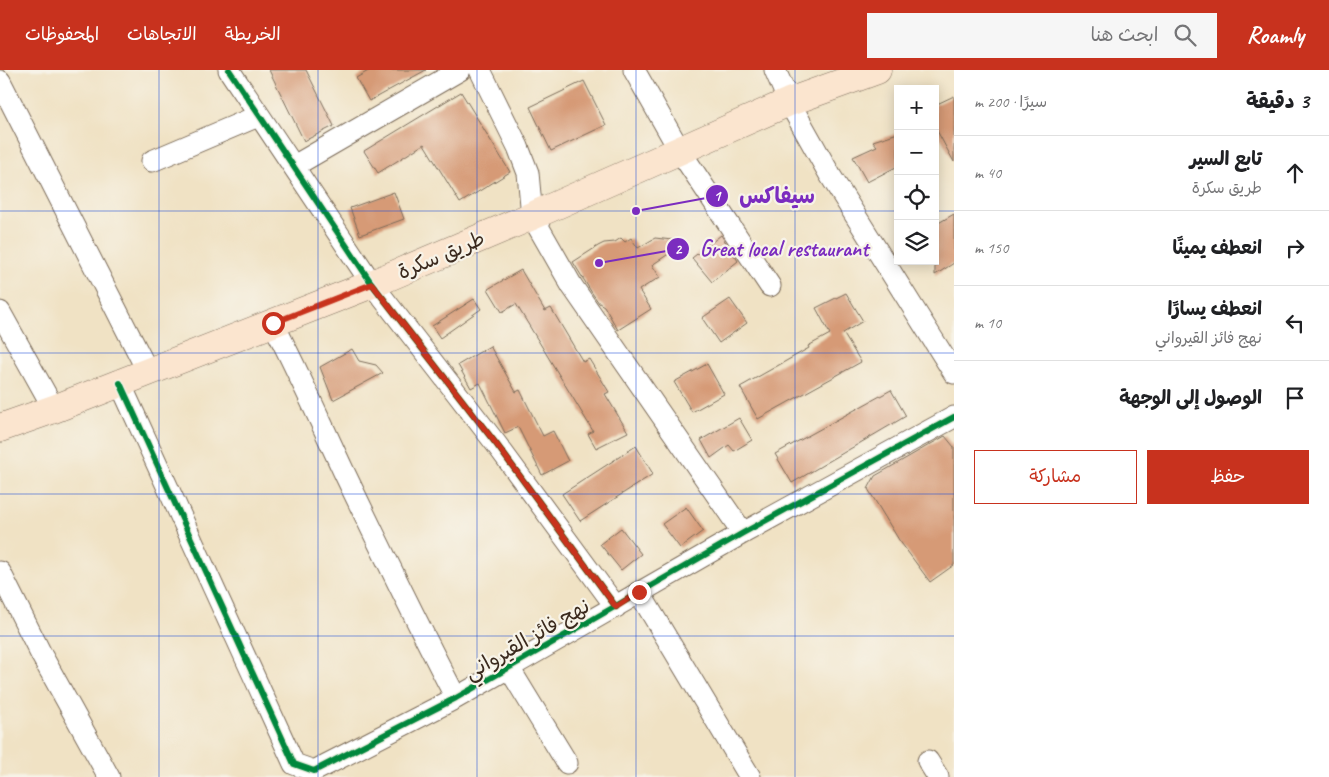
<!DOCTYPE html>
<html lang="ar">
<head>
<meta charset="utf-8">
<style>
	:root { --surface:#fff; --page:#f6f6f6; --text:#202124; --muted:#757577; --line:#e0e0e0; --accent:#c8321e }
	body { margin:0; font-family:Caveat,"Playpen Sans Arabic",sans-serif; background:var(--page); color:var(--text); direction:rtl }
	.controls { position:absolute; right:15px; top:15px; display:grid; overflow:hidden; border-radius:0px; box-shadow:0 2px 12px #0003 }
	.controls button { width:45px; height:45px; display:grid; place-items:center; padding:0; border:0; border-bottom:1px solid var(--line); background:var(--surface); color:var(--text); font:25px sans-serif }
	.stop { position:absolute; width:15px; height:15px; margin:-11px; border:4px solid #c8321e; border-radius:50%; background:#fff }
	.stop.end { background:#c8321e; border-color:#fff; box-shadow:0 1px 5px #0008 }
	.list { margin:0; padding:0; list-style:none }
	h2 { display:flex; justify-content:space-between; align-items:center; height:65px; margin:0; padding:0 20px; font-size:21px }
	h2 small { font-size:16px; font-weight:400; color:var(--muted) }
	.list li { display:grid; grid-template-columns:32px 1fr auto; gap:15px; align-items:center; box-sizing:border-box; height:75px; padding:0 20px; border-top:1px solid var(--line) }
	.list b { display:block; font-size:19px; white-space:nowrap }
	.list p { margin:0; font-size:16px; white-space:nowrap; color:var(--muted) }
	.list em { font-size:16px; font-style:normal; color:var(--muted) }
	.actions { display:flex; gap:10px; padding:15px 20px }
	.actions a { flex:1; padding:11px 0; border:1px solid var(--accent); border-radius:0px; text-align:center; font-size:18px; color:var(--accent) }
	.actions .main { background:var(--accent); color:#fff }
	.icon { flex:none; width:28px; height:28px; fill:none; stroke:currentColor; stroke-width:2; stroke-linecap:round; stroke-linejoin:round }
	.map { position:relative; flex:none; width:954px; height:707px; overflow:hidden; direction:ltr }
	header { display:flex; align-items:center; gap:30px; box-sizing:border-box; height:70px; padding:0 25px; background:var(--accent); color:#fff }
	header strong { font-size:24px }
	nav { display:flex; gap:28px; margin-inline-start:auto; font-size:18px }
	.search { width:350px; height:45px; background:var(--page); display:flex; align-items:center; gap:12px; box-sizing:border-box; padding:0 18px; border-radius:0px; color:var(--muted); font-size:19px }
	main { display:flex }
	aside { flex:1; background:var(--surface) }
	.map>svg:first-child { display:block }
	.building { fill:#d69a76 }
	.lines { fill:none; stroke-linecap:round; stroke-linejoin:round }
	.minor-casing { stroke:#7a6a58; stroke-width:23 }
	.secondary-casing { stroke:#7a6a58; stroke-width:29 }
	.minor { stroke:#fff; stroke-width:21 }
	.secondary { stroke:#fbe5cf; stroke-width:28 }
	.cycleway-casing { stroke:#f7f3e8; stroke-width:9 }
	.cycleway { stroke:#00873e; stroke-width:6 }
	.route { stroke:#c8321e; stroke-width:6 }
	.grid { fill:none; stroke:#1d4ed8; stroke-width:1; stroke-opacity:0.55 }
	.labels { text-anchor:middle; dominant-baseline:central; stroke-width:4.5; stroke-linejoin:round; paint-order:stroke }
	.street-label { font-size:21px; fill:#3b2a1e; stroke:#f7f3e8 }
	.leader { fill:none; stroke:#7b2cbf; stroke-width:2 }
	.callout-dot { fill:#7b2cbf; stroke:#f7f3e8; stroke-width:2 }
	.mark-label { font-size:15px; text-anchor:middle; font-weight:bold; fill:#fff }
	.callout-label { font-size:22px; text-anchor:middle; font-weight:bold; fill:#7b2cbf; stroke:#f7f3e8; stroke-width:4.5; stroke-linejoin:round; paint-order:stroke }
</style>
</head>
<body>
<header>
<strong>Roamly</strong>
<div class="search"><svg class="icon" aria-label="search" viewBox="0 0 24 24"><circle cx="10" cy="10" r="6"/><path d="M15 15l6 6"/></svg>ابحث هنا</div>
<nav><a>الخريطة</a><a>الاتجاهات</a><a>المحفوظات</a></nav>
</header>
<main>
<aside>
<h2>3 دقيقة<small>سيرًا · 200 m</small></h2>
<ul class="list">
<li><svg class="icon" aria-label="ahead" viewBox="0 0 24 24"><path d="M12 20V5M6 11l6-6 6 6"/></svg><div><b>تابع السير</b><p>طريق سكرة</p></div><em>40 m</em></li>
<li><svg class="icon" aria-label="right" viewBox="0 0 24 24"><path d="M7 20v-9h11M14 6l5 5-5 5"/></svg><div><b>انعطف يمينًا</b></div><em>150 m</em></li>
<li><svg class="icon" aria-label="left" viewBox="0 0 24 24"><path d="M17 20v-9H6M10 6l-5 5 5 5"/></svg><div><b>انعطف يسارًا</b><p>نهج فائز القيرواني</p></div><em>10 m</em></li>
<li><svg class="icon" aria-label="arrive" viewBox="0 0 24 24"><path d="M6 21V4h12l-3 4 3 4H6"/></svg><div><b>الوصول إلى الوجهة</b></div></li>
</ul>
<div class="actions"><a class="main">حفظ</a><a>مشاركة</a></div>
</aside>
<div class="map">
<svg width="954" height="707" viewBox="0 0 954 707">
	<rect width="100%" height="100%" fill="#f7f3e8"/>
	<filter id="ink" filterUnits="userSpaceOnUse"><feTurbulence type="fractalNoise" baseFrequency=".02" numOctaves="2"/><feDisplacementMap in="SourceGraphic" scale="10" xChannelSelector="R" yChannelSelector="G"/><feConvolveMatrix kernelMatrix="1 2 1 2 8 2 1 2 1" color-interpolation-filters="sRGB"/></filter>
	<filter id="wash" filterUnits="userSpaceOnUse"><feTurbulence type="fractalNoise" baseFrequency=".0096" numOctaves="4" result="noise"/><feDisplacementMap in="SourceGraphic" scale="20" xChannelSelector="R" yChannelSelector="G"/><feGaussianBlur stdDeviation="1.12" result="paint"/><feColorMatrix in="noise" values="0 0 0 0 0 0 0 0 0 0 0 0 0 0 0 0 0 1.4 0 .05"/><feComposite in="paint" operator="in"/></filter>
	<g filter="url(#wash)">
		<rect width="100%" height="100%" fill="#f0e2c4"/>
		<g id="blocks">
			<path class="building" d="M269,0h37l28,56 -30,15z
				M370,0h56l-57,31 -13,-23z
				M584,11l22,44 -55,26 -21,-44z
				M461,22l49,80 -50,31 -36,-59 -46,29 -14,-22z
				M954,26v66l-19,-35v-22z
				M898,63v33l-31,16 -14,-25 24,-11 -4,-5z
				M394,122l10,27 -44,16 -10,-27z
				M954,144v49l-19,12v-50z
				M721,165l17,26 -26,21 -20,-24z
				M621,168l4,4 6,-4 7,10 17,-10 17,2 1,11 -21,14 8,12 -21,13 12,19 -33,21 -14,-24 -5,-3 -7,-10 -19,-31 25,-16 6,-3 11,-1z
				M521,200l24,41 6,-3 32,54 6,-3 20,33 -4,2 23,38 -32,16 -8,-14 5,-3 -77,-127 -14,8 -14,-23z
				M846,223l17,28 -20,12 18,29 -103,57 -18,-32 69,-39 -1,-2 22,-12 -14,-26z
				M474,229l7,10 -41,29 -8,-12z
				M730,229l17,24 -28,20 -17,-25z
				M490,276l26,46 4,-2 23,46 10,-5 15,30 -26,14 -24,-48 -13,6 -25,-50 -9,5 -13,-23z
				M352,279l7,12 17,4 7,8 -50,27 -13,-33z
				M707,294l17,30 -32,18 -18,-30z
				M891,320l15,26 -114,67 -17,-29z
				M739,348l13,22 -18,11 -5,-6 -18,13 -10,-18z
				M945,366l9,11v118l-24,17 -31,-42 -31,-51 7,-13z
				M636,376l17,28 -73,47 -18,-27z
				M686,437l17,24 -23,17 -18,-24z
				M621,458l20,26 -20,16 -21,-26z"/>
		</g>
	</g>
	<g filter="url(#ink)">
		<use href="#blocks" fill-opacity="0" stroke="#7a6a58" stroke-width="1"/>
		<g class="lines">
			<g class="minor-casing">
				<path id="minor" d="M229,0l143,214 125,161 119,162
					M480,0l38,77 10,26 4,43 40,70 171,247
					M634,0l46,81 90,135
					M775,0l14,32 41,73 124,198
					M0,11l148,291
					M152,91l106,-45
					M294,96l166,-96
					M0,242l54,97
					M273,253c25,48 47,98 70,147 37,77 74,153 113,228
					M120,313l174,381 20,7 142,-73 287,-165 211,-116
					M0,502l42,84 67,121
					M639,522l111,185
					M509,598l58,95
					M928,691l10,16"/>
			</g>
			<g class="secondary-casing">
				<path id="secondary" d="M0,358l54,-19 318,-125 160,-68 257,-114 88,-32"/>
			</g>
			<use href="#minor" class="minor"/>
			<use href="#secondary" class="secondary"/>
			<g class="cycleway-casing">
				<path id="cycleway" d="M229,0l143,214 125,161 119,162
					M120,313l174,381 20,7 142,-73 287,-165 211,-116"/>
			</g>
			<use href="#cycleway" class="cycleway"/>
		</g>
	</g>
	<g class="lines" filter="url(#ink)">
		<path class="route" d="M273,253l99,-39 125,161 119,162 23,-15"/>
	</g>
	<path class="grid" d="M159,0v707M318,0v707M477,0v707M636,0v707M795,0v707M0,141h898M935,141h19M0,283h954M0,424h954M0,566h954"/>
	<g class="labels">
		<g class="street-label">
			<text transform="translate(441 185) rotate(-23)">طريق سكرة</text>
			<text transform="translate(527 569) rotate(-30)">نهج فائز القيرواني</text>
		</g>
	</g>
	<path class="leader" d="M636 141L717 126M599 193L678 179"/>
	<g class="callout-dot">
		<circle cx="636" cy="141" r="5"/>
		<circle cx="599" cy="193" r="5"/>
		<circle cx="717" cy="126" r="12"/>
		<circle cx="678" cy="179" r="12"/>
	</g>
	<g class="mark-label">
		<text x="717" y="131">1</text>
		<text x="678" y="184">2</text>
	</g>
	<g class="callout-label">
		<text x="777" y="133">سيفاكس</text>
		<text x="784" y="186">Great local restaurant</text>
	</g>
</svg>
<div class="controls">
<button>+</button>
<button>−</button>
<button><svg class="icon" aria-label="locate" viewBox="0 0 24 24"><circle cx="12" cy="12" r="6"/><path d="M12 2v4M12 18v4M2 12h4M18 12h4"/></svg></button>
<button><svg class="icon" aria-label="layers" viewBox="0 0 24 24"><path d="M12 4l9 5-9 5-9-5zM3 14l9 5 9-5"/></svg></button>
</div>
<div class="stop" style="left:273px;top:253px"></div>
<div class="stop end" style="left:639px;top:522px"></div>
</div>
</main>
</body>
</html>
